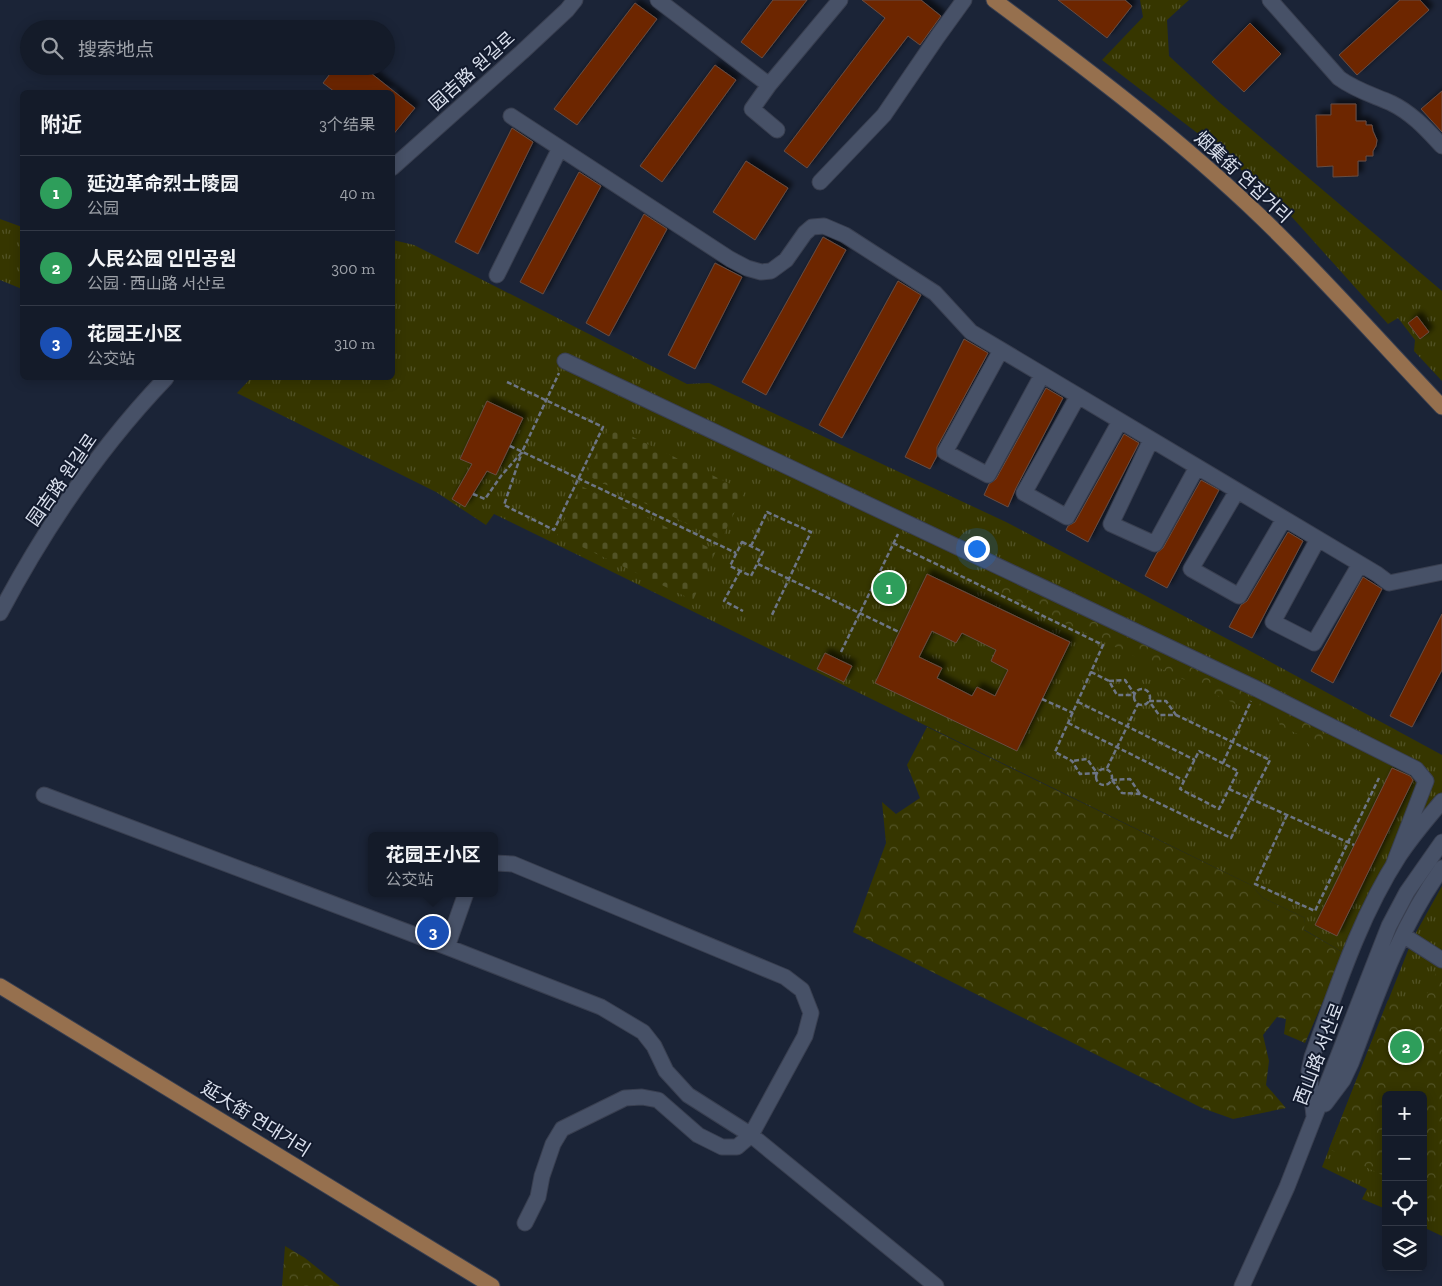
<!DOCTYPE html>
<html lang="zh">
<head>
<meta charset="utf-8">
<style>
	:root { --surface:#141b29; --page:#1d2431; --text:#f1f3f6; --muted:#9da1a8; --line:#333946; --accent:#6fc2f4 }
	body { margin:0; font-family:"Zilla Slab","Noto Sans SC","Noto Sans KR",serif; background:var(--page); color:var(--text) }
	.controls { position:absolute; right:15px; bottom:15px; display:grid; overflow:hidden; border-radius:8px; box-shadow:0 2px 12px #0003 }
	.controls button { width:45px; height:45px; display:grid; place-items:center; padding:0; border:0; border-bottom:1px solid var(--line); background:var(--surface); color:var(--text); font:25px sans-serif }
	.you { position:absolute; left:976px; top:548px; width:18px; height:18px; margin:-12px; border:4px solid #fff; border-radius:50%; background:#1a73e8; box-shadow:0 0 0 8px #1a73e833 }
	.badge { display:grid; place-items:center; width:32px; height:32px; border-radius:50%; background:var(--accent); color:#fff; font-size:16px; font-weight:700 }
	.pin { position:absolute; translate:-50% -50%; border:2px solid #fff; box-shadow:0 1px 5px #0006 }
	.popup { position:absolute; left:368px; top:832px; width:130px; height:65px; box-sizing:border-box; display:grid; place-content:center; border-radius:8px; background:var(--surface); filter:drop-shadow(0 1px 4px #0005); font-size:16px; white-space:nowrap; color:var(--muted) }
	.popup b { font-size:19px; color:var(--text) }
	.popup::after { content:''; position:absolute; left:50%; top:100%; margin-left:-10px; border:10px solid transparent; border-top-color:var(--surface) }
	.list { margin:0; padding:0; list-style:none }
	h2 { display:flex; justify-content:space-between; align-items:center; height:65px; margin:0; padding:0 20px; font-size:21px }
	h2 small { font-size:16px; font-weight:400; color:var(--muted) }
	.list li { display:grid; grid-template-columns:32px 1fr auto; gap:15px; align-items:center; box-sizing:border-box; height:75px; padding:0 20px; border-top:1px solid var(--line) }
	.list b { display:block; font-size:19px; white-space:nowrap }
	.list p { margin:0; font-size:16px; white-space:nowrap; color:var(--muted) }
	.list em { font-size:16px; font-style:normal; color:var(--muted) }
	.icon { flex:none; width:28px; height:28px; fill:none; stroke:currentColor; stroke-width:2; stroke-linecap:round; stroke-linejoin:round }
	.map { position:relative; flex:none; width:1442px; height:1286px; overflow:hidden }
	.search { position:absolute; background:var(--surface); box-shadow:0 2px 12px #0003; left:20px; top:20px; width:375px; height:55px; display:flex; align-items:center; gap:12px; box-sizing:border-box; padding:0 18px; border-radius:28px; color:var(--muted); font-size:19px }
	.panel { position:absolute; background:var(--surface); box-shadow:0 2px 12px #0003; left:20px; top:90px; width:375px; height:290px; border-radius:8px }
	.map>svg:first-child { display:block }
	.grass { fill:url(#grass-tufts) }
	.forest { fill:url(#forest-crowns) }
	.cemetery { fill:url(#cemetery-stones) }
	.building { fill:#6d2500; stroke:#674d43; fill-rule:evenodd; filter:url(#shadow) }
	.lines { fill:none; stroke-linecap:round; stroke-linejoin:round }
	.minor-casing { stroke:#393f50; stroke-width:17 }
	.major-casing { stroke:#393f50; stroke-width:17 }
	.path { stroke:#6d7585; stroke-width:2.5; stroke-dasharray:5 2.5; stroke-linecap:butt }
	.minor { stroke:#475167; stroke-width:15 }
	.major { stroke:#96704e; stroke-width:15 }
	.labels { text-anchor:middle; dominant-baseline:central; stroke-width:4; stroke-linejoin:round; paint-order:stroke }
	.street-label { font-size:18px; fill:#dbe1ee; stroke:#121a2d }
</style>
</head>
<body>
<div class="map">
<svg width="1442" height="1286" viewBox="0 0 1442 1286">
	<defs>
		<pattern id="grass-tufts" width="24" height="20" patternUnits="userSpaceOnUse" patternTransform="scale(1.25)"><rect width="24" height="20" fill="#363600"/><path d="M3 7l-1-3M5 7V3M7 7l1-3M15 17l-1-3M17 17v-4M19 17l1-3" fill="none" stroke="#525326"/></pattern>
		<pattern id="forest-crowns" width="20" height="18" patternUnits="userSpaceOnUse" patternTransform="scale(1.25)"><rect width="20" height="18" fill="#363600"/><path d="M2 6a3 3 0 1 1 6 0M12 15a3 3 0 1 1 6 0" fill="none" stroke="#525326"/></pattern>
		<pattern id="cemetery-stones" width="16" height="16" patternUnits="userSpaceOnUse" patternTransform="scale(1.25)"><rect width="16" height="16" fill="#363600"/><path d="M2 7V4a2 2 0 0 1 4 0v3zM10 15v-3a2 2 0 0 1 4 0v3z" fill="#525326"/></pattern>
		<filter id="shadow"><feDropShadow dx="4.5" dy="-4.5" stdDeviation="2.5" flood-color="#0009"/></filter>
	</defs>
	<rect width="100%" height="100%" fill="#1b2437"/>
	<path class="grass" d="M1140,0h49l-22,20 2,36 50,46 223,189v90l-28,-30 1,-11 -17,-22 -10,6 -97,-108 -37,-35 -45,-39 -107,-82 41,-43z
		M0,219l22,8v62l-22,-9z
		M393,240l21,5 273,139 22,-1 297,139 246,130 190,103v39l-29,31 -69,128 -41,-24 2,-11 -42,-20 -12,-13 -757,-371 -8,11 -50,-33 -199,-99 14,-15h141z
		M1442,886v350l-19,-9v-132h-37v114l-24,-10 5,-10 -45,-22 91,-229z"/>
	<path class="forest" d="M1006,574l240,116 2,3 -4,15 -249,-118z
		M1267,697l49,24 9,19 -4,8 -8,2 -11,-14 -22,-10 -4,-15h-8l-10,-4 4,-7z
		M927,727l324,158 12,13 42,20 -1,12 40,23 -39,90 -21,-9 2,-15 -9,-2 -14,18 6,26 -3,24 20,23 -53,11 -31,-11 -349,-176 33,-89 -4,-41 14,12 24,-16 -13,-33z
		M1439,966l3,2v237l-19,-9v-101h-37v82l-57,-28 59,-149 31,12z
		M285,1246l20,12 35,28h-58z"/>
	<path class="cemetery" d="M610,426l135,65 -24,49 -135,-65z
		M581,486l135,65 -23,49 -136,-65z"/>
	<path class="building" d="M773,0h34l-45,58 -21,-16z
		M862,0h59l20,16 -21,29 -12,-9 -101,132 -23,-17 101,-133z
		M1058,0h67l7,6 -25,32z
		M1400,0h20l9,10 -72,65 -18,-20z
		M635,3l22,16 -80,106 -23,-16z
		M1250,23l31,31 -37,38 -32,-30z
		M715,65l21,15 -74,102 -22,-16z
		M336,66h26l53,42 -23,28v-44h-57l-12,-9z
		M1442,91v41l-21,-23z
		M1331,104h25v17h10v4h6l1,6 4,9 -1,6 -3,5v5h-7v5h-8v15l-25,1v-11l-16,1 -1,-52h15z
		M512,128l21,14 -55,112 -23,-12z
		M746,161l42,27 -33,52 -42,-28z
		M579,172l22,14 -58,108 -23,-12z
		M644,214l23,15 -58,107 -23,-13z
		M823,237l23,13 -80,145 -24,-13z
		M715,263l27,14 -47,92 -27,-14z
		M898,281l23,14 -79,143 -23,-13z
		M1417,316l12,16 -9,7 -12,-16z
		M964,339l24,14 -51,94v9l-7,13 -25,-12z
		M1046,388l17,10 -47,90 -8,19 -24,-12 5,-11 7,-5z
		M487,401l36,17 -27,57 -9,-4 -22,36 -13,-8 20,-35 -12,-5z
		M1124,434l15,9 -51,99 -22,-12 2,-4 7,-4z
		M1201,480l18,10 -52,98 -22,-12 12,-23 6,-5z
		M1288,532l15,9 -51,97 -23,-11 12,-22 6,-4z
		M927,574l143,68 -53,109 -142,-68zM932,631l24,12 6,-10 34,17 -5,11 17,9 -13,26 -18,-9 -5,9 -35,-18 5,-10 -23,-11z
		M1363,577l19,12 -49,94 -22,-12z
		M1442,614v56l-30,57 -22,-11z
		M825,653l27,13 -8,16 -27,-13z
		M1392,768l18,8 3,4 -76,156 -22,-11z"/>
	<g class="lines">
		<g class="minor-casing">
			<path id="minor" d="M658,0l111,85
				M1270,0l69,78c16,12 34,17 52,25 21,10 36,27 51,43
				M511,116l219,143 17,9 14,4 10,-1 15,-11 19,-27 7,-6 12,-1 21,9 90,58 36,39 406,242 12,9 53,-11
				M777,130l-25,-21 17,-24 71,-85
				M392,168l130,-116 45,-42 8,-10
				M820,182l64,-67 54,-79 26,-36
				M497,275l63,-127
				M1001,350l-56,102 43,23 54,-100
				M565,361l692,328 159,80 10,12 -33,85
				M1078,396l-54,97 43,24 53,-96
				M1151,440l-40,84 44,20 42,-77
				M1237,491l-46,78 48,27 45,-77
				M1318,539l-45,83 41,21 46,-79
				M0,613c45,-85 100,-166 166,-235
				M44,795l403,152 154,60 42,25 11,14 12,25 22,24 63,40 185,151
				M494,863l19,1 272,113 17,13 9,23 -6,23 -54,99 -14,12h-15l-24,-12 -40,-35 -16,-3 -17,1 -63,31 -9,15 -11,32 -4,21 -13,26
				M1403,935l39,25
				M447,947l19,-54
				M1325,1104l18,-24 8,-17c26,-68 48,-135 91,-195
				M1314,1116l-5,-45 3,-14c25,-69 47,-139 87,-201 13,-20 28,-37 43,-55
				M1242,1286l45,-99 102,-261 18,-34 35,-50"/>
		</g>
		<g class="major-casing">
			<path id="major" d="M994,0c93,69 185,138 268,218 62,60 120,126 180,189
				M0,986l492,300"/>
		</g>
		<path class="path" d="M507,382l96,45 -49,103 -50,-25 18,-53
			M510,446l226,107
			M473,494l12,5 16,-23 21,-24 37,-79
			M742,542l21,10 -12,24 -21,-10z
			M893,543l210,102 -48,107 17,9 8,13 17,-1 -10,-14 -15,2
			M751,546l16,-34 44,20 -40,85
			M758,564l141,68
			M740,571l-16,30 19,10
			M841,652l57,-118
			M1091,672l18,9 8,14h18
			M1109,681l16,-1 10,15
			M1134 697a8 8 0 1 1 16 0a8 8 0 1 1-16 0Z
			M1042,699l31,14
			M1149,701h17l10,14
			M1078,702l117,58
			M1068,723l115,57
			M1199,751l39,20 -19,38 -39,-20z
			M1223,763l28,-62
			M1107,768l31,-64
			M1096 777a8 8 0 1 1 16 0a8 8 0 1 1-16 0Z
			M1112,780l10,13 18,1 91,44 39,-78 -94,-45h-17l-10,-14
			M1112,780l18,-1 10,15
			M1229,789l125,56
			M1287,815l-32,69 60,27 64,-133"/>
		<use href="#minor" class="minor"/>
		<use href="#major" class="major"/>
	</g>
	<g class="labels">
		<g class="street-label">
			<text transform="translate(472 71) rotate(-42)">园吉路 원길로</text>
			<text transform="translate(1243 177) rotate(43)">烟集街 연집거리</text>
			<text transform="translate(62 480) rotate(-55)">园吉路 원길로</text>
			<text transform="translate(1319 1054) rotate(-69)">西山路 서산로</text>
			<text transform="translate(256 1119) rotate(32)">延大街 연대거리</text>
		</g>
	</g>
</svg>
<div class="controls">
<button>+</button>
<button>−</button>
<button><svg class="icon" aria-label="locate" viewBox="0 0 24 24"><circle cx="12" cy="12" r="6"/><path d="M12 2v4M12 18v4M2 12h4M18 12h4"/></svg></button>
<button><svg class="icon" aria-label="layers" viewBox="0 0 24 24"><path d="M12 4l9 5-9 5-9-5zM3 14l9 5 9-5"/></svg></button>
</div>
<div class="you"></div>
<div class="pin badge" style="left:889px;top:588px;background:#2e9e5b">1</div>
<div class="pin badge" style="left:1406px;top:1047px;background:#2e9e5b">2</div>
<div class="pin badge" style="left:433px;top:932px;background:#1a4fb4">3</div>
<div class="popup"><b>花园王小区</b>公交站</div>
<div class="search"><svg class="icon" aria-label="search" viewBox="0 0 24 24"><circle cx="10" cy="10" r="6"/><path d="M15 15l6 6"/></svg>搜索地点</div>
<section class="panel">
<h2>附近<small>3个结果</small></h2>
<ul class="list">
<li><span class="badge" style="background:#2e9e5b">1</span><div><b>延边革命烈士陵园</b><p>公园</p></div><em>40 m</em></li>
<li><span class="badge" style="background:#2e9e5b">2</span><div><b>人民公园 인민공원</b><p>公园 · 西山路 서산로</p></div><em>300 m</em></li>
<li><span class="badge" style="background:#1a4fb4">3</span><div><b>花园王小区</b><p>公交站</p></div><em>310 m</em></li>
</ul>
</section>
</div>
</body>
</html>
